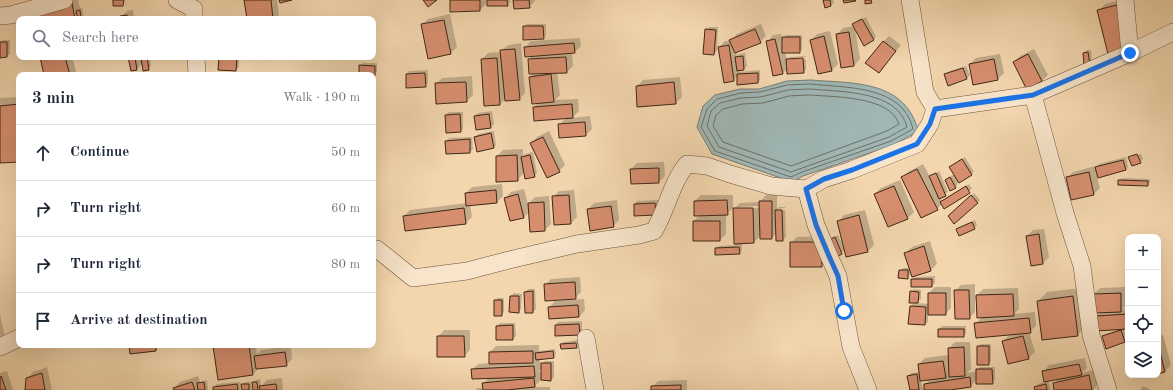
<!DOCTYPE html>
<html lang="en">
<head>
<meta charset="utf-8">
<style>
	:root { --surface:#fff; --page:#f6f6f7; --text:#1f2937; --muted:#747a83; --line:#e0e1e3 }
	body { margin:0; font-family:"Old Standard TT",serif; background:var(--page); color:var(--text) }
	.controls { position:absolute; right:12px; bottom:12px; display:grid; overflow:hidden; border-radius:8px; box-shadow:0 4px 16px #0002 }
	.controls button { width:36px; height:36px; display:grid; place-items:center; padding:0; border:0; border-bottom:1px solid var(--line); background:var(--surface); color:var(--text); font:20px sans-serif }
	.stop { position:absolute; width:12px; height:12px; margin:-9px; border:3px solid #1a73e8; border-radius:50%; background:#fff }
	.stop.end { background:#1a73e8; border-color:#fff; box-shadow:0 1px 4px #0008 }
	.list { margin:0; padding:0; list-style:none }
	h2 { display:flex; justify-content:space-between; align-items:center; height:52px; margin:0; padding:0 16px; font-size:17px }
	h2 small { font-size:13px; font-weight:400; color:var(--muted) }
	.list li { display:grid; grid-template-columns:26px 1fr auto; gap:12px; align-items:center; box-sizing:border-box; height:56px; padding:0 16px; border-top:1px solid var(--line) }
	.list b { display:block; font-size:15px; white-space:nowrap }
	.list em { font-size:13px; font-style:normal; color:var(--muted) }
	.icon { flex:none; width:22px; height:22px; fill:none; stroke:currentColor; stroke-width:2; stroke-linecap:round; stroke-linejoin:round }
	.map { position:relative; flex:none; width:1173px; height:390px; overflow:hidden }
	.search { position:absolute; background:var(--surface); box-shadow:0 4px 16px #0002; left:16px; top:16px; width:360px; height:44px; display:flex; align-items:center; gap:10px; box-sizing:border-box; padding:0 14px; border-radius:8px; color:var(--muted); font-size:15px }
	.panel { position:absolute; background:var(--surface); box-shadow:0 4px 16px #0002; left:16px; top:72px; width:360px; height:276px; border-radius:8px }
	.map>svg:first-child { display:block }
	.water { fill:#9fb7b5; stroke:#797d75 }
	.shadow { fill:#0003; fill-rule:evenodd }
	.lines { fill:none; stroke-linecap:round; stroke-linejoin:round }
	.shore { stroke:#6f6f65; stroke-width:1 }
	.building { fill:#d68e6f; stroke:#3f2715 }
	.street-casing { stroke:#6c533b; stroke-width:18 }
	.street { stroke:#f7e4ca; stroke-width:17 }
	.route { stroke:#1a73e8; stroke-width:5 }
</style>
</head>
<body>
<div class="map">
<svg width="1173" height="390" viewBox="0 0 1173 390">
	<rect width="100%" height="100%" fill="#f3d6ae"/>
	<filter id="stains"><feTurbulence type="fractalNoise" baseFrequency=".005" numOctaves="4"/><feColorMatrix values="0 0 0 0 .2 0 0 0 0 .09 0 0 0 0 .02 0 0 0 .5 -.17"/></filter>
	<radialGradient id="worn" r=".72"><stop offset=".6" stop-color="#630" stop-opacity="0"/><stop offset="1" stop-color="#630" stop-opacity=".3"/></radialGradient>
	<path class="water" d="M811,80c32,3 76,0 97,29 5,6 8,15 11,22l-26,14 -90,31 -11,6 -80,-28 -15,-27 6,-21 12,-11 25,-6h19l28,-8z"/>
	<path class="shadow" d="M65,0h13l2,8h2l2,11h-53z
		M245,0h32l2,15 -3,4h-28z
		M451,0h35v4l-6,6 -29,1z
		M488,0h22v2l-3,3z
		M514,0h21v1l-6,6z
		M824,0h9l1,3 -3,2 -5,2z
		M1121,0l6,49 -28,-39 6,-6z
		M133,10l1,9h-13v-2l6,-6z
		M450,14l7,33 -6,6 -29,-28 6,-6z
		M866,17l10,20 -3,3 -18,-12 5,31 -6,7 -17,-32 6,-6 11,-2v-1l2,-3z
		M527,24h19v11l-3,3 -19,-11z
		M761,24l5,12 -6,6 -24,9 1,5 2,-2 6,-1 2,13 -3,3 -5,1v2l21,-2v10l-2,3 -20,-7 -4,4 -15,-33 6,-6h6l6,-7z
		M709,27h9l-1,24 -3,3 -8,-24z
		M830,31l8,33 -6,6 -21,-30 6,-6z
		M781,34l1,5 4,-4h16v15l-3,2h-14l2,8 3,-3 16,-1v1l-17,1v2l17,-1v10l-2,3 -16,-4 -6,6 -15,-32 6,-7z
		M889,36l12,9 -22,27 4,-30z
		M580,38l1,8 -6,6 -3,1 1,13 -6,6h-10l3,23 -5,5 23,-1 1,12 -7,7 18,-2 2,13 -6,6 -27,-10 7,-7 -32,-11 5,-4 -9,-26 4,-4 -5,-14 3,-3 -7,-9 6,-6z
		M3,40h7v14l-3,2 -7,1v-15z
		M521,43l4,50 -6,6 -13,-1 -6,6 -18,-45 6,-6 14,-1 -1,-1 7,-6z
		M1034,49l14,26 -6,6 -14,7 -14,-26 6,-6z
		M1087,50h4l1,11 -3,3 -5,-11z
		M1000,54l4,19 -6,6 -28,-15 6,-6z
		M41,57h31l5,18h-31z
		M129,57h21l1,9 -3,3 -5,-6 -6,6z
		M220,57h19v10l-3,3z
		M363,63h14v9l-3,3 -14,-9z
		M966,66l4,9 -3,3 -22,-3 3,-3z
		M428,70v13l-3,3 -18,-12 2,-3z
		M155,72v3h-22l2,-2z
		M472,76l1,19 -6,6 -31,-17 6,-6z
		M680,77l2,20 -6,6 -39,-17 6,-6z
		M19,97v64l-19,1v-64z
		M492,111l2,13 -3,3 -16,-11 3,-3z
		M449,112h14v17l-3,2 -14,-16z
		M494,131l2,14 -2,2 -19,-10 3,-3z
		M549,131l16,34 -6,6 -28,-28 6,-6z
		M472,137l1,12 -3,3 -24,-11 3,-3z
		M523,149v7l2,-2 8,-2 4,21 -3,3 -11,-8v6l-6,6 -20,1v-25l6,-6z
		M1141,154l2,5 -3,3 -10,-4 2,-2v1z
		M965,157l9,15 -17,11 1,1 -3,3 -9,-7 8,-6 -4,-7z
		M1126,157l2,10 -2,3 -29,7 3,11 -6,6 -27,-16 6,-6 22,-6v2l4,-4z
		M664,162l1,14 -6,6 -28,-13 6,-6z
		M923,164l7,13 9,-6 9,21 -8,5 2,4 27,-17 3,5 -28,18 -2,-3 -5,5 -35,-31 6,-6z
		M1122,178l28,1v3l-3,3 -28,-5z
		M900,180l14,32 -6,6 -19,8 -14,-32 6,-6z
		M502,184l1,12 -6,6 -27,2 2,13 -6,6 -62,-7 6,-6 57,-7 -1,-10 6,-6z
		M524,189l4,15 7,-7 14,-1 2,28 -6,6 -16,-18 -5,5 -13,3 -6,-22 6,-6z
		M574,190l3,27 -6,6 -18,-26 6,-6z
		M974,193l6,7 -3,3 -25,10z
		M701,195h32v13l-7,6v20l-6,6 -26,-19 6,-6 -5,-14z
		M766,195h11v14l2,-2h6v1l-7,1v2l7,-1 1,27 -3,3 -6,-8 -5,6 -11,-3 -7,7 -12,1v7l-2,3 -24,-5 3,-2 16,-1 -1,-36 6,-6 20,-1zM758,206v2l-19,1v-2z
		M617,200l2,20 -6,6 -25,-17 6,-6z
		M658,200v11l-23,-7 2,-3z
		M865,210l9,35 -6,6 -22,5 -1,-6 -10,6 -4,-18 7,-3 5,11h1l-6,-24 6,-7z
		M975,220l2,5 -3,3 -17,1 3,-2z
		M1044,229l5,28 -6,6 -16,-27 6,-6z
		M827,236v24l-6,6 -30,-23 6,-6z
		M930,241l7,23 -6,6 -18,6 -3,-7v6l-3,3 -7,-7 3,-3h7l-4,-15 6,-6z
		M935,276v7l-3,3 -20,-6 3,-3z
		M580,277l1,15 -6,6 -30,-13 6,-6z
		M975,284v13l8,-8 35,-1 1,21 -5,5 21,-2 1,14 -7,6 6,20 -6,6 -26,-17 8,-7 -36,-10 7,-7 -5,-19h-2v14l-6,6 -14,-27 6,-6z
		M935,287h16v21l-6,6h-17v8l-3,2 -14,-18 4,-4 -4,-10 3,-3 7,1v9l-5,4 13,1v-11z
		M1126,287v18l-3,4h5v19h-5l4,11 -3,3 -21,-6 3,-2 14,-5 -23,-13 4,-4 -7,-18 6,-6z
		M1081,288l5,38 -9,9 -39,-34 9,-9z
		M528,289h7l1,20 -3,3 -8,-20z
		M514,293l8,1 -1,15 -2,3 -8,-16z
		M498,298h6v14l-3,3 -6,-14z
		M584,299l1,11 -6,7 -30,-10 6,-6z
		M0,314l5,23 -5,5z
		M582,321v10l-3,3 -23,-9 2,-3z
		M500,323h15l1,13 -3,3 -16,-13z
		M942,326h24v7l-2,3 -25,-7z
		M444,330h26v20l-6,6 -26,-19z
		M1163,335l8,30 -6,6 -7,2v-37z
		M579,340v4l-3,3 -15,-3 3,-2z
		M955,342h15l1,27 -4,4 10,-2 3,-4h15v13l-3,3 -15,-4 -6,7 -27,4h-19v-5l5,-6 -9,1 2,10h-12l-3,-14 3,-3 9,-1 -1,-8 6,-6 24,-3v-7z
		M981,344h10v17l-3,3 -10,-17z
		M130,345h29v2l-3,3z
		M216,345h48l-8,1 1,8 4,-4 30,-4 1,13 -6,6 -27,3 -6,6 -39,-27z
		M539,345v6l16,-2 1,5 -3,3 -13,2 1,10 -3,3h2l1,8 -7,7h16v3h-74l1,-2h7l-1,-5 6,-5 -17,-8 6,-6 12,-1v-11l6,-6z
		M1085,358l2,10 -5,5 13,-3 3,14 -4,5v1h-39l-1,-6 5,-6 -11,3 3,9h-15l-1,-3 3,-3 7,-2 -2,-10 6,-7z
		M545,361h9v16l-3,3 -9,-16z
		M47,367l5,23h-26l1,-11 6,-7z
		M7,371l6,19h-13v-17z
		M198,376l2,6 7,-2 1,10h-33l-1,-2 6,-6z
		M282,378l1,12h-29v-8l2,-2 4,-1 1,7 6,-6z
		M687,380v10h-35v-3l6,-6z
		M240,382l1,8h-27v-3l3,-3z
		M245,382h6l1,8h-9l-1,-5z
		M1143,386l8,4h-11z"/>
	<g class="lines">
		<path class="shore" d="M811,84c35,4 92,1 102,45l-22,12 -89,31 -11,5 -76,-26 -14,-24 6,-18 10,-10 24,-6 19,-1 27,-7z
			M810,89c30,3 88,1 97,38l-18,10 -98,35 -72,-25 -12,-21 4,-15 9,-8 21,-5 20,-1 27,-7z
			M810,95c24,2 80,1 89,29l-12,7 -96,35 -68,-24 -10,-16 3,-11 7,-6 19,-5 21,-1 26,-7z"/>
	</g>
	<path class="building" d="M113,0h11l-1,6h-10z
		M244,0h27l2,19h-26z
		M279,0h13l-12,3z
		M423,0h14l-9,7z
		M450,0h30v11l-30,1z
		M487,0h20l1,6h-21z
		M513,0h16l1,8 -16,1z
		M823,0h7l1,6 -6,2z
		M843,0h12l1,1 -12,2z
		M865,0h6l1,3 -7,1z
		M72,3l3,16h-45l-2,-7z
		M1117,5l11,45 -20,4 -11,-44z
		M80,10l1,9h-3l-2,-8z
		M127,15l1,4h-8v-3z
		M862,19l12,21 -10,6 -12,-22z
		M444,20l7,34 -23,5 -7,-35z
		M523,26h20l1,13 -21,1z
		M705,29l11,1 -2,25 -11,-1z
		M755,29l6,14 -26,10 -6,-13z
		M849,32l5,34 -13,2 -5,-34z
		M824,36l8,35 -14,3 -8,-34z
		M782,37h18v16h-18z
		M775,39l8,35 -10,2 -7,-35z
		M883,41l13,10 -17,22 -14,-10z
		M0,42h7v15l-7,1z
		M574,43l1,10 -50,4 -1,-10z
		M729,45l5,36 -10,2 -6,-36z
		M515,49l5,51 -15,1 -5,-51z
		M1088,52l2,13h-6l-1,-12z
		M1028,54l14,27 -15,9 -14,-28z
		M743,56l1,14 -7,1 -2,-14z
		M40,57h25l5,18h-26z
		M128,57h7l2,13 -6,1z
		M141,57h6l2,13 -6,1z
		M219,57h18l-1,14 -18,-1z
		M241,57h18v1l-18,1z
		M566,57l1,16 -38,1 -1,-15z
		M497,58l3,47 -16,1 -3,-47z
		M803,58l1,15 -17,1 -1,-15z
		M994,59l4,21 -25,5 -4,-21z
		M359,65l16,1v10l-16,-1z
		M963,68l4,11 -19,7 -4,-12z
		M425,73l1,14 -20,1v-14z
		M758,73v10l-21,2v-11z
		M551,74l3,28 -22,2 -3,-27z
		M466,82l1,20 -31,2 -1,-21z
		M674,82l2,22 -39,3 -1,-21z
		M19,104v58l-19,1v-57z
		M572,104l1,14 -39,3 -1,-14z
		M460,114l1,18 -15,1 -1,-18z
		M489,114l2,14 -15,2 -2,-14z
		M585,122l1,14 -27,2 -1,-14z
		M491,133l3,15 -17,4 -3,-15z
		M543,137l17,35 -13,6 -17,-35z
		M470,139v14l-24,1 -1,-13z
		M1137,154l4,9 -9,3 -4,-9z
		M517,155l1,26 -22,1v-26z
		M530,155l5,22 -10,2 -4,-22z
		M962,159l10,16 -13,8 -10,-16z
		M1123,160l3,10 -28,8 -3,-11z
		M659,168v15l-28,1 -1,-15z
		M917,169l21,41 -17,8 -20,-41z
		M1089,172l5,23 -23,5 -5,-23z
		M936,173l10,23 -7,3 -10,-23z
		M950,177l6,11 -6,3 -5,-11z
		M1118,180l30,1v5l-30,-1z
		M894,186l14,33 -20,8 -14,-33z
		M966,186l4,7 -26,16 -4,-7z
		M496,190l1,13 -31,3 -1,-13z
		M518,194l6,24 -14,3 -6,-23z
		M569,195l2,29 -17,1 -2,-29z
		M971,195l7,8 -24,21 -6,-8z
		M727,200l1,15 -34,1v-15z
		M759,201h13v38h-12z
		M544,202l1,29 -15,1 -2,-29z
		M655,203l1,12 -22,1v-12z
		M611,206l3,21 -24,4 -3,-22z
		M464,208l2,16 -61,7 -2,-15z
		M733,208h20l1,35 -20,1z
		M775,210h7l1,31h-7z
		M859,215l9,37 -22,5 -9,-36z
		M693,221h27v20h-27z
		M972,222l3,7 -16,7 -3,-7z
		M1039,234l4,30 -12,2 -5,-30z
		M835,237l7,17 -7,4 -8,-17z
		M790,242h31l1,25h-32z
		M924,246l7,25 -19,6 -8,-24z
		M739,247l1,7 -25,1v-7z
		M899,270h9v9l-10,-1z
		M911,279h21v8h-21z
		M575,282l1,17 -31,2 -1,-17z
		M954,290h15l1,29h-15z
		M533,291v22h-8l-1,-21z
		M910,291l9,1 -1,11h-9z
		M928,293h18v22h-18z
		M1121,293v19l-27,1 -1,-19z
		M1013,294l1,22 -37,2 -1,-23z
		M510,296h9v17l-10,-1z
		M1073,296l5,40 -36,4 -5,-39z
		M494,300h8v16h-8z
		M578,305l1,12 -30,2 -1,-12z
		M910,306l16,1 -1,18 -17,-1z
		M1128,314v15l-32,2v-15z
		M1029,318l2,15 -55,5 -2,-15z
		M579,324l1,11 -25,1v-11z
		M513,325v15h-17v-14z
		M938,329h26v8h-26z
		M1121,330l4,12 -19,7 -4,-13z
		M437,336h27l1,21h-28z
		M1023,336l6,23 -21,5 -6,-23z
		M576,343l1,5 -16,1 -1,-5z
		M1158,344l7,28 -7,2z
		M129,345h27v6l-26,3z
		M223,345h26l4,30 -35,5 -5,-34z
		M251,345h18l-17,3z
		M977,346h12v19h-12z
		M964,347l1,29 -16,1 -1,-29z
		M533,351v12l-44,1v-12z
		M553,351l1,7 -18,2 -1,-7z
		M285,352l2,14 -31,3 -2,-13z
		M943,361l3,17 -26,3 -2,-17z
		M541,363h10v18l-10,-1z
		M1079,364l3,11 -38,7 -2,-11z
		M534,366l1,11 -63,2 -1,-10z
		M976,369h16l1,15h-17z
		M42,373l3,17h-20l1,-12z
		M917,374l2,16h-9l-3,-14z
		M1089,375l3,15h-38l-1,-7z
		M1,376l5,14h-6v-13z
		M970,377l1,10 -21,3h-26v-6z
		M534,378l1,9 -28,3h-24l-1,-7z
		M192,382l3,8h-21l-1,-2z
		M204,382l1,8h-7l-1,-7z
		M252,382h5l1,8h-5z
		M237,384l1,6h-25v-3z
		M241,384h8v6h-7z
		M276,384l1,6h-17l-1,-4z
		M1046,384l1,6h-12l-1,-3z
		M681,385v5h-30v-4z"/>
	<g class="lines">
		<g class="street-casing">
			<path id="street" d="M177,0l17,9v10
				M910,0l15,92 10,17 98,-14 97,-42 43,-21
				M1125,0l5,53
				M0,16l11,-1 53,-15
				M196,57l1,18
				M1033,95l32,118 17,53 9,69 17,55
				M373,249h4l36,29 54,-7 42,-11 68,-16 62,-9 15,-4c13,-21 17,-48 33,-67l20,2 23,8 41,12 35,3
				M586,338l9,52
				M0,347l19,-9
				M868,390l-17,-43 -13,-71 -9,-20 -13,-31 -10,-36 18,-10 28,-9 65,-26 13,-20 5,-15"/>
		</g>
		<use href="#street" class="street"/>
	</g>
	<g class="lines">
		<path class="route" d="M844,311l-6,-35 -9,-20 -13,-31 -10,-36 18,-10 28,-9 65,-26 13,-20 5,-15 98,-14 97,-42"/>
	</g>
	<rect width="100%" height="100%" filter="url(#stains)"/>
	<rect width="100%" height="100%" fill="url(#worn)"/>
</svg>
<div class="controls">
<button>+</button>
<button>−</button>
<button><svg class="icon" aria-label="locate" viewBox="0 0 24 24"><circle cx="12" cy="12" r="6"/><path d="M12 2v4M12 18v4M2 12h4M18 12h4"/></svg></button>
<button><svg class="icon" aria-label="layers" viewBox="0 0 24 24"><path d="M12 4l9 5-9 5-9-5zM3 14l9 5 9-5"/></svg></button>
</div>
<div class="stop" style="left:844px;top:311px"></div>
<div class="stop end" style="left:1130px;top:53px"></div>
<div class="search"><svg class="icon" aria-label="search" viewBox="0 0 24 24"><circle cx="10" cy="10" r="6"/><path d="M15 15l6 6"/></svg>Search here</div>
<section class="panel">
<h2>3 min<small>Walk · 190 m</small></h2>
<ul class="list">
<li><svg class="icon" aria-label="ahead" viewBox="0 0 24 24"><path d="M12 20V5M6 11l6-6 6 6"/></svg><div><b>Continue</b></div><em>50 m</em></li>
<li><svg class="icon" aria-label="right" viewBox="0 0 24 24"><path d="M7 20v-9h11M14 6l5 5-5 5"/></svg><div><b>Turn right</b></div><em>60 m</em></li>
<li><svg class="icon" aria-label="right" viewBox="0 0 24 24"><path d="M7 20v-9h11M14 6l5 5-5 5"/></svg><div><b>Turn right</b></div><em>80 m</em></li>
<li><svg class="icon" aria-label="arrive" viewBox="0 0 24 24"><path d="M6 21V4h12l-3 4 3 4H6"/></svg><div><b>Arrive at destination</b></div></li>
</ul>
</section>
</div>
</body>
</html>
